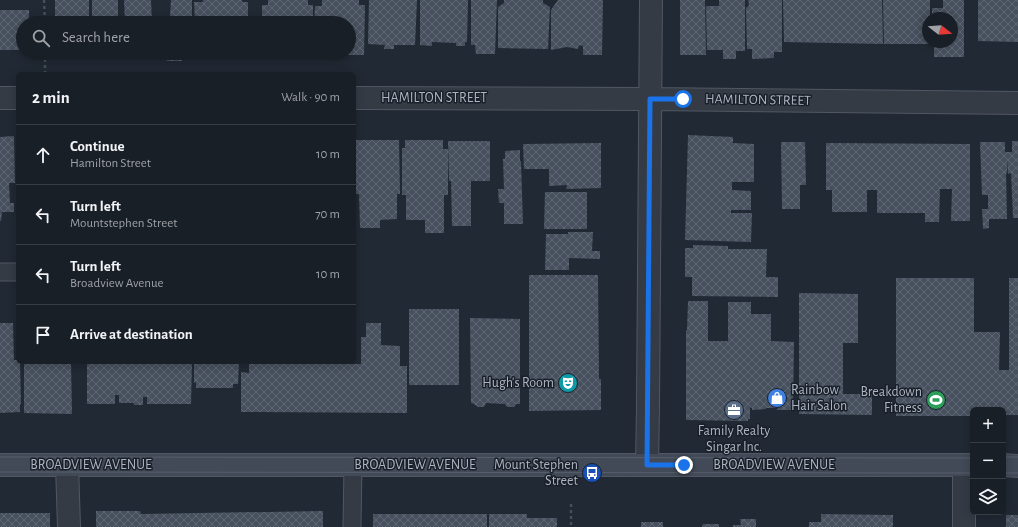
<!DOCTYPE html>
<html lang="en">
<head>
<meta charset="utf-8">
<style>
	:root { --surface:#191f27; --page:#262c33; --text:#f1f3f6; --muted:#9fa2a7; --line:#373d44 }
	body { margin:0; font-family:"Alegreya Sans",sans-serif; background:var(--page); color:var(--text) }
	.controls { position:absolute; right:12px; bottom:12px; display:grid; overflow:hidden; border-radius:6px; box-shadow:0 2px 10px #0003 }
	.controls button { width:36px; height:36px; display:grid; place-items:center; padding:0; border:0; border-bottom:1px solid var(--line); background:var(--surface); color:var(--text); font:20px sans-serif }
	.compass { position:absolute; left:922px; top:12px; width:36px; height:36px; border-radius:50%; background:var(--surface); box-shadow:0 2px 10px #0003; rotate:107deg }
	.stop { position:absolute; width:12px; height:12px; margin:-9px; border:3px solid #1a73e8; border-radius:50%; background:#fff }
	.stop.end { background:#1a73e8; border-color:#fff; box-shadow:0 1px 4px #0008 }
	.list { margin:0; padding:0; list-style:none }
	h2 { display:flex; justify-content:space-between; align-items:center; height:52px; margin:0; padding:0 16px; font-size:17px }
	h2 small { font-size:13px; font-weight:400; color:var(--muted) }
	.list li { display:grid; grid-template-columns:26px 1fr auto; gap:12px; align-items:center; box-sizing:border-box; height:60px; padding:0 16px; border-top:1px solid var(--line) }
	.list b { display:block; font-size:15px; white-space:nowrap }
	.list p { margin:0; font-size:13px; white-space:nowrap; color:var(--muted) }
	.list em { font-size:13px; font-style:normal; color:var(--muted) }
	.icon { flex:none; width:22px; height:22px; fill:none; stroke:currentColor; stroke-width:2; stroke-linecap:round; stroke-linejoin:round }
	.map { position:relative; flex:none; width:1018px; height:527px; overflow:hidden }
	.search { position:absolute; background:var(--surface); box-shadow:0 2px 10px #0003; left:16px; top:16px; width:340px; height:44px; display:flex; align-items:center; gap:10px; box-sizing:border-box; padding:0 14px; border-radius:22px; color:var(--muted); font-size:15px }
	.panel { position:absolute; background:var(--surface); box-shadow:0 2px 10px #0003; left:16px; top:72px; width:340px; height:292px; border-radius:6px }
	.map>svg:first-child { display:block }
	.building { fill:url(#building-cross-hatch) }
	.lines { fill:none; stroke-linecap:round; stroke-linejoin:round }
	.lane-casing { stroke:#515863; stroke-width:19 }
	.street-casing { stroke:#515863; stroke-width:24 }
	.secondary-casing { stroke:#515863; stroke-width:24 }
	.path { stroke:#425255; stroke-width:2.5; stroke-dasharray:3 3; stroke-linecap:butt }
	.lane { stroke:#343b45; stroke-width:17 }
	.street { stroke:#343b45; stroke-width:22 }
	.secondary { stroke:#424a58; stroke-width:22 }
	.tram { stroke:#565f6c; stroke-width:1 }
	.route { stroke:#1a73e8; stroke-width:5 }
	.labels { text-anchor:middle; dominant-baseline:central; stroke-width:3; stroke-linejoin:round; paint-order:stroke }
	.street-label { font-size:14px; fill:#aeb5c2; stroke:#192029 }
	.poi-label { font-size:14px; fill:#aeb5c2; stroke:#192029; text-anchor:end }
</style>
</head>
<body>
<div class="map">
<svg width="1018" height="527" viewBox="0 0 1018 527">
	<defs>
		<pattern id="building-cross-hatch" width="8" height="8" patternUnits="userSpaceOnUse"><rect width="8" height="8" fill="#47505e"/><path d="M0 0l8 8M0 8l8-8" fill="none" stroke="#5f6773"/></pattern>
	</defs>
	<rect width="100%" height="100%" fill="#212934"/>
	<path class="building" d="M55,0h34v23h-38v-5h4z
		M92,0h26v23h-26z
		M124,0h27l1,23h-27z
		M171,0h21v23h-38v-6h16z
		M203,0h39v2h6v21h-53l-1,-21h9z
		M268,0h40v5h5v18h-51v-18h6z
		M322,0h37v5h6l-1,50h-50v-2h35v-30h-35l1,-17h7z
		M369,0h48l-2,45h-21v4h-10l1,-4 -17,-1z
		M420,0h48l-1,42h-2v4h-9v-3l-24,-1v4l-12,-1z
		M471,0h26l-2,54h-19l-1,-9h-4z
		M504,0h39v3l7,4 -2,42 -50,-1v-41l6,-4z
		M558,0h45l-1,55h-19v-9l-4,-1 -1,4 -11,-2 -16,3v-40z
		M680,0h25l1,55h-26z
		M719,0h26v51h-9v8h-13v-9h-16l-1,-44h13z
		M748,0h34v52h-8v6l-22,1v-10h-5l-1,-41 3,-3z
		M783,0h99l1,44 -99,-2z
		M883,0h47v18h-2v24h2v2h-46z
		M943,0h21v57h-30v-13h-3v-2h21v-24h-20v-10h11z
		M978,0h40v42l-40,-1z
		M0,10h29v13h-6v27h-23z
		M51,53h39v4h-39z
		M166,53h16v8h-15z
		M196,53h50v3l-50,1z
		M274,53h38v2l-38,-1z
		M688,135l45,2v6l21,1v38h-22v8l19,1v19h-20v3h21l-1,29 -66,-2z
		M14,136l1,47h-6l1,20h4v9h-12l-1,9h-1v-84z
		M354,140h45l1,54h-3v25l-17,1v8h-20l-1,-34h-4z
		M405,140h38v9h5v46h-4v38h-19v-13h-19v-25h-4v-47h3z
		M448,141h42v40h-19v45h-19l-1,-45h-2z
		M1012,141h6v77h-5l-2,-45 -3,1 -1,-15v15l-1,-1 1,46h-18v9l-6,1 -1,-20h6v-14h-6l-2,-53h25v10h7z
		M781,142h24l1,43h-6v24h-18z
		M601,143v45l-35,1 1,-4 -18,1v-17h-25l-1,-25z
		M826,143l144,1v77h-19l1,-32h-12l-1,33h-14v-9h-48v-23h-10v22h-35v-22h-6z
		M520,150v11h1l2,63h-19v-21h-5l-1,-14h6l-1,-30h2v-8z
		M545,192h42v37h-43z
		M568,232h25l-1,19h8v8l-31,-1v12h-24l1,-36h22z
		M693,245l35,1v3h39l-1,28h12v20l-86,-1v-19h-7v-29h8z
		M529,275h69l1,104h2v31l-72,1z
		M896,278h78v54h26l-1,38h10v-92h9v137h-15v-5h-30v5h-2v1h-75z
		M799,293l59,1v49h-15v51h29v21l-73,-1z
		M688,301h20v40h20v-39h23v12h20v27l23,1 -1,66 -1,2h-15l1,-2h-12v1l-14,1v-2l-2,-1v12h-2v2l-62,-1v-90h1z
		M409,309h50v76h-50z
		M470,318l50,1v85h-4l-2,3h-7l-2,-3 -19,-1 -2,4h-6l-4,-3 -3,-1z
		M0,323h13l1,37h4v2h2l1,42h-1v8l-20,1z
		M366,323h15v22l19,1v20h7v47l-166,-1v-40l8,1v-11h102v2h10v-27h5z
		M24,362h47l1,52 -48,-1z
		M87,362h105l-1,42h-44v-7h-4v8h-9v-2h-15v-8h-4v9h-28z
		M194,362h45l-1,22h-5v4h-37v-6l-2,1z
		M96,511h44l1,3 182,-3v16h-227z
		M0,513h50v14h-50z
		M373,514h114v13h-114z
		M489,514h38v4h30v9h-68z
		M821,514l72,1v12h-84v-5h12z
		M1006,515h12v12h-12z
		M740,519h16v8h-23v-2h8z
		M641,522h22v5h-22z
		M703,524h16v3h-17z"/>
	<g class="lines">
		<g class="lane-casing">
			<path id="lane" d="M0,272h18
				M352,527l1,-62"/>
		</g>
		<g class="street-casing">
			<path id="street" d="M0,98h18
				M354,98l296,1 368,4
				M67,465l2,62
				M647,465l1,-58 3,-407
				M964,527v-62"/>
		</g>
		<g class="secondary-casing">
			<path id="secondary" d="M0,465h973
				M1003,465l15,1"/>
		</g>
		<path class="path" d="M44,0l1,23
			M45,53v21
			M571,504v23"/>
		<use href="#lane" class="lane"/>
		<use href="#street" class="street"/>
		<use href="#secondary" class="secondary"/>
		<path class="tram" d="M0,457l973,1
			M1003,457h15
			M0,472l973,1
			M1003,473h15"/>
	</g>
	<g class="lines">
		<path class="route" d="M683,99h-33l-3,366h37"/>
	</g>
	<defs>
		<g id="theatre-disc" transform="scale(1)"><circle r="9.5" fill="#0f9aa8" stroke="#192029"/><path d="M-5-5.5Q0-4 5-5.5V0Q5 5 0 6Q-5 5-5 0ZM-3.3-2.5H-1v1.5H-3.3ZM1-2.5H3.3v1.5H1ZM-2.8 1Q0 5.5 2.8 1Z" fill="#fff"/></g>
		<g id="shop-disc" transform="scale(1)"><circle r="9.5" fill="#3f7fe0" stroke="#192029"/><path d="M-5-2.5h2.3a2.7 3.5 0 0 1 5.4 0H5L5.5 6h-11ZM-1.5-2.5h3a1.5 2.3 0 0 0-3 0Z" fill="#fff"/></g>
		<g id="stadium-disc" transform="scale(1)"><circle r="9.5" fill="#2e9e5b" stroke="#192029"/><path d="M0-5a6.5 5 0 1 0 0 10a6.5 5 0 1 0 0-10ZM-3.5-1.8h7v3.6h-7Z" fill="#fff"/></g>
		<g id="office-disc" transform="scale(1)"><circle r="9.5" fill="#5c6f8a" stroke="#192029"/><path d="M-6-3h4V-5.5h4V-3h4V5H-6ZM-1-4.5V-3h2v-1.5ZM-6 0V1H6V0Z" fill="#fff"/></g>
		<g id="bus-disc" transform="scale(1)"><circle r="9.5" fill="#1a4fb4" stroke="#192029"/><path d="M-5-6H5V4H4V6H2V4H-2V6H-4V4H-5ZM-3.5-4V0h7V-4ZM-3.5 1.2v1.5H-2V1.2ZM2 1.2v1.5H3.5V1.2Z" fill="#fff"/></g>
	</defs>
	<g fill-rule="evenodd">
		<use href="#theatre-disc" x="568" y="383"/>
		<use href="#shop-disc" x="777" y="398"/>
		<use href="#stadium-disc" x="936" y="400"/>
		<use href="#office-disc" x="734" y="410"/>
		<use href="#bus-disc" x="592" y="473"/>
	</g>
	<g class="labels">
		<g class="street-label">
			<text x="434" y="98">HAMILTON STREET</text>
			<text transform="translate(758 100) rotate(1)">HAMILTON STREET</text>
			<text x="91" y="465">BROADVIEW AVENUE</text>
			<text x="415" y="465">BROADVIEW AVENUE</text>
			<text x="774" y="465">BROADVIEW AVENUE</text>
		</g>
		<g class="poi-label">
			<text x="554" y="383">Hugh's Room</text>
			<text x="791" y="390" text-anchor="start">Rainbow<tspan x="791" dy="16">Hair Salon</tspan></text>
			<text x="922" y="392">Breakdown<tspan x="922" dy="16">Fitness</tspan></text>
			<text x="734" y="431" text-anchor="middle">Family Realty<tspan x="734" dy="16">Singar Inc.</tspan></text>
			<text x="578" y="465">Mount Stephen<tspan x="578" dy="16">Street</tspan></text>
		</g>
	</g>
</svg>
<div class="controls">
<button>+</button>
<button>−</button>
<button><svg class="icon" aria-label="layers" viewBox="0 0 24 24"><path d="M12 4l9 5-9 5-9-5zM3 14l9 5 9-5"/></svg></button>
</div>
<svg class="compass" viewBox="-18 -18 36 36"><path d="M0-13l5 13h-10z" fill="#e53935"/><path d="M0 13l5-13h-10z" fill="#9fa2a7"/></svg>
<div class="stop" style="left:683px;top:99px"></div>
<div class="stop end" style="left:684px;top:465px"></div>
<div class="search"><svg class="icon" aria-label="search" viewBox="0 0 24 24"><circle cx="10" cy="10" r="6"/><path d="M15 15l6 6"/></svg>Search here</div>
<section class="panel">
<h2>2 min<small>Walk · 90 m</small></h2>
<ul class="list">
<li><svg class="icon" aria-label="ahead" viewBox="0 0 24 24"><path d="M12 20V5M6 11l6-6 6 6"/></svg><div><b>Continue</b><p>Hamilton Street</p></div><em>10 m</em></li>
<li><svg class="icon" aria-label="left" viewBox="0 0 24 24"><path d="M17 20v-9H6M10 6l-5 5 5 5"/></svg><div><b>Turn left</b><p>Mountstephen Street</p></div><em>70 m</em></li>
<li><svg class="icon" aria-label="left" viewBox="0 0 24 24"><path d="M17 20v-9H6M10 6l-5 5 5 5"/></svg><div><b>Turn left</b><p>Broadview Avenue</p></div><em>10 m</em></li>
<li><svg class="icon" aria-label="arrive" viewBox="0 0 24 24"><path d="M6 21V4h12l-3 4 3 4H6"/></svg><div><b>Arrive at destination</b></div></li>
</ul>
</section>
</div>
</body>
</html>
